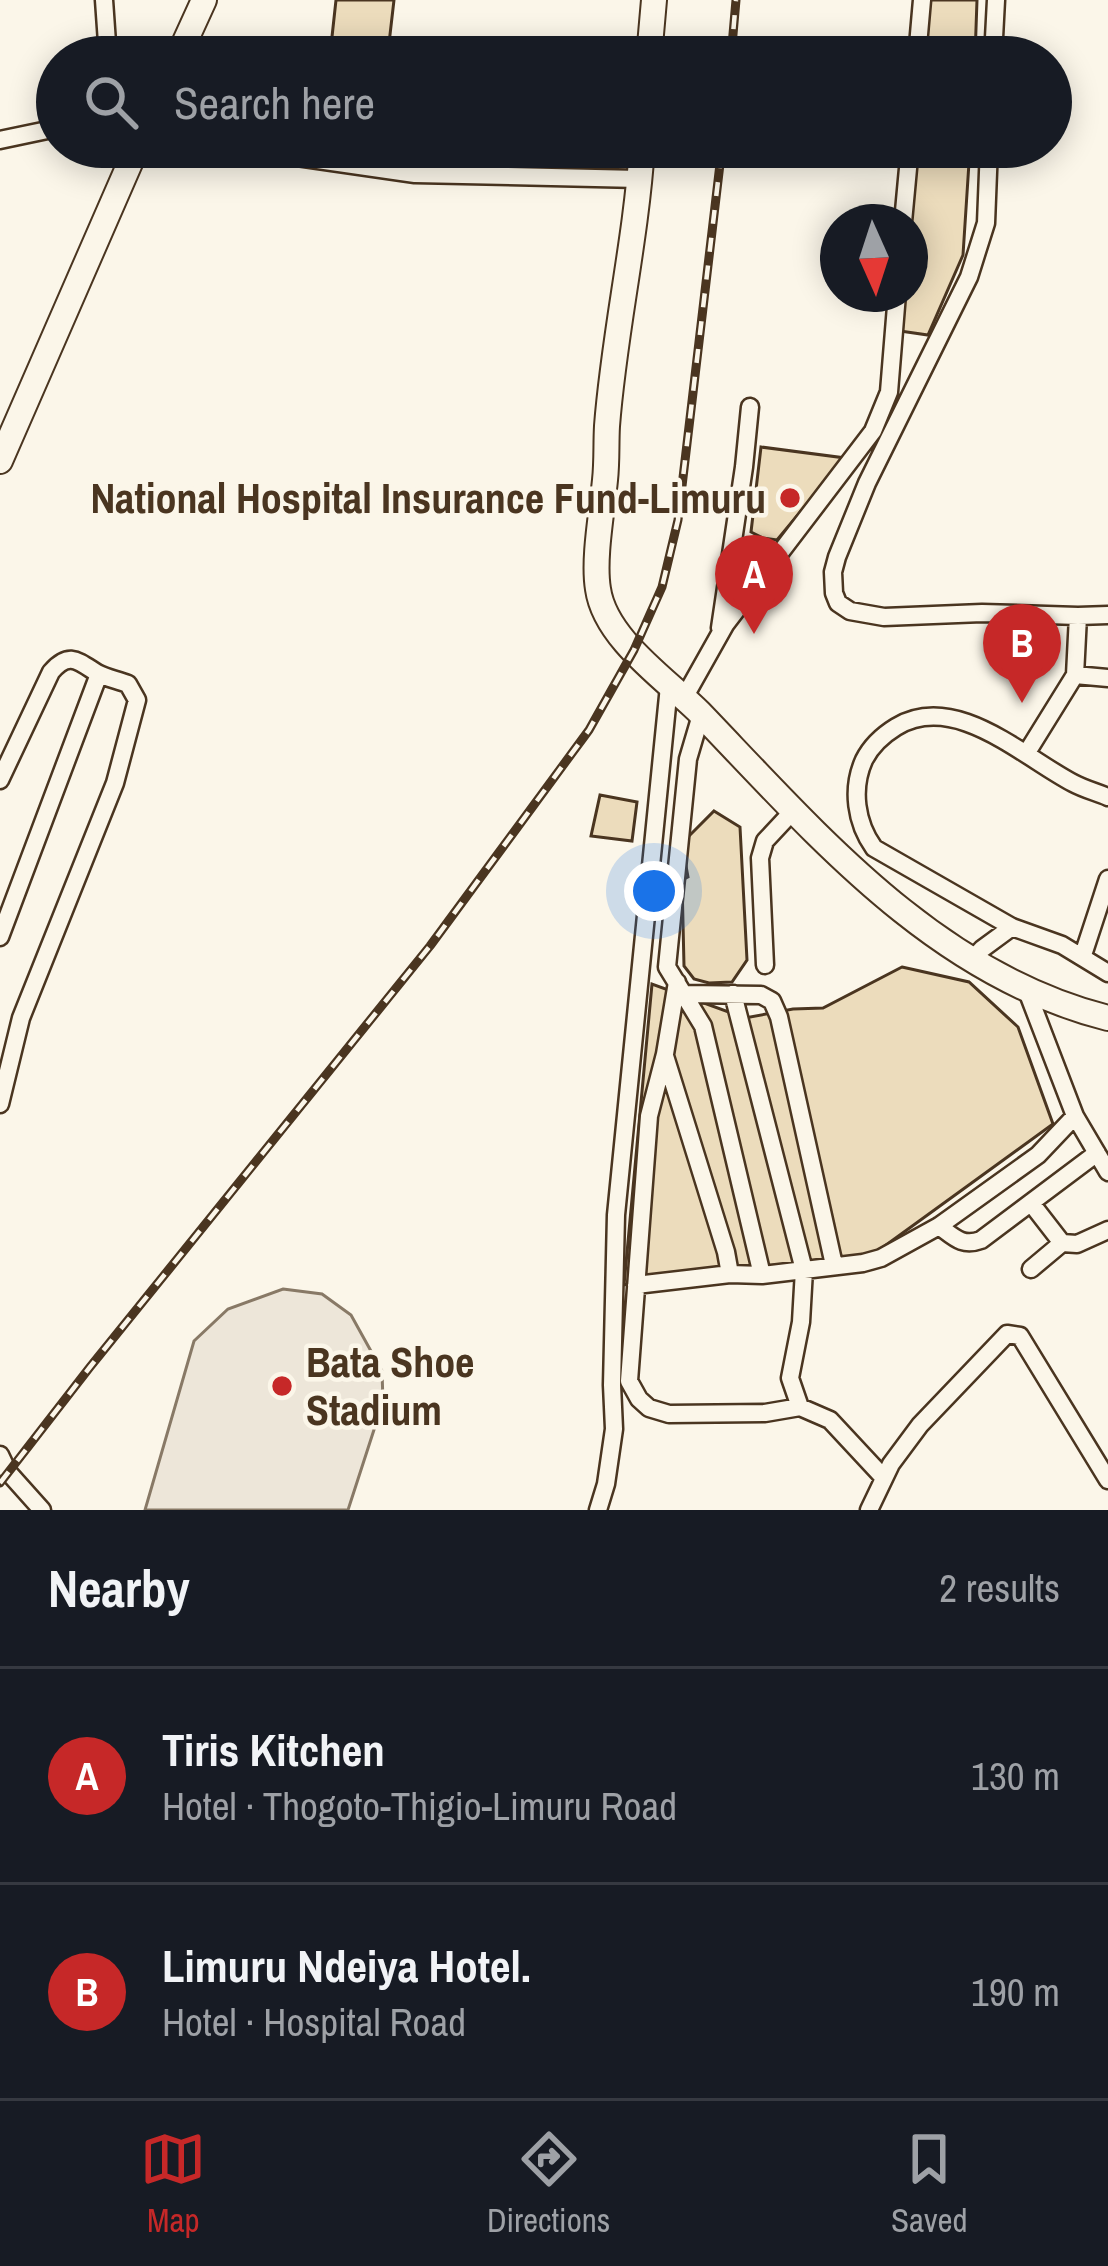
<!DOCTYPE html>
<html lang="en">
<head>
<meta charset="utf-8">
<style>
	:root { --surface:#171b24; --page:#242831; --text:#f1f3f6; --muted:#9ea1a6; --line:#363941; --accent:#c62828 }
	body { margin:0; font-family:"Archivo Narrow",sans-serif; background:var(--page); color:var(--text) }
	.compass { position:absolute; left:820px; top:204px; width:108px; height:108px; border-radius:50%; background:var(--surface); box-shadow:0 6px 30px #0003; rotate:177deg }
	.you { position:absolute; left:654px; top:891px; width:42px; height:42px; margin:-30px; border:9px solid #fff; border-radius:50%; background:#1a73e8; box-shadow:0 0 0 18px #1a73e833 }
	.badge { display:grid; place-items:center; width:78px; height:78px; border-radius:50%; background:var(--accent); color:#fff; font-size:39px; font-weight:700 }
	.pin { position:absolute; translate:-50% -99px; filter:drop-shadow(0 3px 6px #0008) }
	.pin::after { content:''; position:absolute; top:63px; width:42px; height:36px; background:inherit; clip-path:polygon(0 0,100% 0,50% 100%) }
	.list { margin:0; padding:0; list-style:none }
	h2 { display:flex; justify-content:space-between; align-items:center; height:156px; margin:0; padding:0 48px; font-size:51px }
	h2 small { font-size:39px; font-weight:400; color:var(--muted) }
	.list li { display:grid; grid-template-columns:78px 1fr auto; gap:36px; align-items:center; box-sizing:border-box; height:216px; padding:0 48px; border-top:3px solid var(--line) }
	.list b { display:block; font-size:45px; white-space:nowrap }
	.list p { margin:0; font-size:39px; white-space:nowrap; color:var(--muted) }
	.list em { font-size:39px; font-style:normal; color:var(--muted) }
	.icon { flex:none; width:66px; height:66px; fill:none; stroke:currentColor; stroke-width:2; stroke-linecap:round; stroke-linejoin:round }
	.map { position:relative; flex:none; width:1108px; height:1510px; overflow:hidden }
	.search { position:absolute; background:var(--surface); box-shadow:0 6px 30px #0003; left:36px; right:36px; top:36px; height:132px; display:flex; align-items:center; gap:30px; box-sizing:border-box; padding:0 42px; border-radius:66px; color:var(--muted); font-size:45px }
	.sheet { height:588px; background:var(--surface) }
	nav { display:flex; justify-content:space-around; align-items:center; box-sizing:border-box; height:168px; border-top:3px solid var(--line); background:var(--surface); font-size:33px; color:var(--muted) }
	nav a { display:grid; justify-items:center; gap:6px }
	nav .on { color:var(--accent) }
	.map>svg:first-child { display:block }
	.green { fill:#ede6d9; stroke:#887966; stroke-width:3 }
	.building { fill:#ecdcbc; stroke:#4a3520; stroke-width:3 }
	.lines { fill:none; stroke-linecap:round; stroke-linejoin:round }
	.minor-casing { stroke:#4a3520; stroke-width:21 }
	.highway-casing { stroke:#4a3520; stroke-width:28 }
	.minor { stroke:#fbf6e9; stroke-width:16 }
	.highway { stroke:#fbf6e9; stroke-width:24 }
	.rail-casing { stroke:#4a3520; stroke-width:9 }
	.rail { stroke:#fbf6e9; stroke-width:4.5; stroke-dasharray:14; stroke-linecap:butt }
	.poi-dot { fill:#c62828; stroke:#fbf6e9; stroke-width:4.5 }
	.labels { text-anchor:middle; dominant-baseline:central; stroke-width:9; stroke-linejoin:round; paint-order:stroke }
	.poi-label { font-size:42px; font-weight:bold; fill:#4a3520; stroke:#fbf6e9; text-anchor:end }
</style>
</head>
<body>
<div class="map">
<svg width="1108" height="1510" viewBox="0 0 1108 1510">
	<rect width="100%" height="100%" fill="#fbf6e9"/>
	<path class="green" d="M283,1289l39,5 29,21 31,56 1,31 -35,108h-203l49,-169 34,-32z"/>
	<path class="building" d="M336,0h58l-6,52 -57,-6z
		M930,0h47l-2,57h-50z
		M917,147h53l-7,108 -35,80 -28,-4 4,-37h6v-70z
		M761,447l84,11 -68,82 -14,-2 -12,-6z
		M600,795l37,7 -5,39 -41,-5z
		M714,811l26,16 7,133 -15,22 -23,1 -15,-4 -10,-13 -2,-86 6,-3 -5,-27 6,-14z
		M902,967l67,15 49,45 35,97 -189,137 -151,7 -89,17 28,-301 93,34 48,-9 30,-1z"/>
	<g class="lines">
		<g class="minor-casing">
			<path id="minor" d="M104,0l4,57
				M917,57l5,-57
				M993,57l3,-57
				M0,140l57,-12
				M227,147l188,27 224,5
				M989,147l-3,76 -17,54 -102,206 -30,74 -4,15 1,21 4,10 12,8 34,6 98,-4 96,3
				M903,222l7,-75
				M720,628l24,-161 6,-60
				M1075,675l33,3
				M684,698l41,-73 148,-194 16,-39 8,-98
				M701,715l-13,44 -21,208 36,59 59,249
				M1026,754l49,-79 3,-59 30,-1
				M0,780l51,-108c18,-21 27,-11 46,1 9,5 21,7 31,11l9,16 -22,83 -94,235 -21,86
				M1108,797c-12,-5 -24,-8 -35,-14 -50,-26 -118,-92 -177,-56 -13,8 -25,19 -32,33 -13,29 -8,63 10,88l138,79 50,18 46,28
				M0,937l99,-263
				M1083,955l25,-76
				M971,961l11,-12 30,-22
				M765,965l-5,-107 5,-17 28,-30
				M677,982l-12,72 -16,62 -20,265 10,18 10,9 20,6 96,-1 35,-6 30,13 54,58
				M1027,991l48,125 33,56
				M684,994l77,1 11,6 7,16 55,248
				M733,994l71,276 -3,52 -11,56 10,29
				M665,1056l61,196 4,22 32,1 101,-12 18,-5 58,-32 99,-71 37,-39
				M1031,1203l31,40 15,1 31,-14
				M939,1226c15,11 23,21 42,14l116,-87
				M1031,1269l31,-26
				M636,1285l94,-11
				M0,1455l8,17 34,38
				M598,1510l8,-26 8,-55 -2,-44 4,-170 53,-529
				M869,1510l22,-46 29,-39 87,-91 13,2 88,144"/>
		</g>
		<g class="highway-casing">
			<path id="highway" d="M178,57l26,-57
				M649,57l5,-57
				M642,147c-6,94 -28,186 -35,279 -1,18 0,36 -2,54 -3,32 -12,79 -7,109 7,50 69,91 102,124 118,123 236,262 408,305
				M0,461l137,-314"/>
		</g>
		<use href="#minor" class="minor"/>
		<use href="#highway" class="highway"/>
		<g class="rail-casing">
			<path id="rail" d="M731,57l5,-57
				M0,1483l90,-116 340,-421 159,-216 45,-80 28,-63 16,-67 44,-373"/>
		</g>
		<use href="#rail" class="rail"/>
	</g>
	<g class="poi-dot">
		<circle cx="790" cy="498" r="12"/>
		<circle cx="282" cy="1386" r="12"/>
	</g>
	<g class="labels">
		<g class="poi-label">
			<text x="766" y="498">National Hospital Insurance Fund-Limuru</text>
			<text x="306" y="1362" text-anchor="start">Bata Shoe<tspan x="306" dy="48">Stadium</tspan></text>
		</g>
	</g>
</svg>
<svg class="compass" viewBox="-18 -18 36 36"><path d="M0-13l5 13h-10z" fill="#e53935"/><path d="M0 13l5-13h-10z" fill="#9ea1a6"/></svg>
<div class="you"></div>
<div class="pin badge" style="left:754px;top:634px">A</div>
<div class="pin badge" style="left:1022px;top:703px">B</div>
<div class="search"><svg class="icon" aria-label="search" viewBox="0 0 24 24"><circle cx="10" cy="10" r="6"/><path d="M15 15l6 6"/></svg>Search here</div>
</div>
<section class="sheet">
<h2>Nearby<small>2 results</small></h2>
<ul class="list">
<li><span class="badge">A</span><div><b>Tiris Kitchen</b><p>Hotel · Thogoto-Thigio-Limuru Road</p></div><em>130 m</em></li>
<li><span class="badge">B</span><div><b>Limuru Ndeiya Hotel.</b><p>Hotel · Hospital Road</p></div><em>190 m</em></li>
</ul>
</section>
<nav>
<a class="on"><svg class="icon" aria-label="map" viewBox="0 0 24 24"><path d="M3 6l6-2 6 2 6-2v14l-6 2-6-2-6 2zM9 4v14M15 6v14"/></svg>Map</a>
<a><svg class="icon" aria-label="directions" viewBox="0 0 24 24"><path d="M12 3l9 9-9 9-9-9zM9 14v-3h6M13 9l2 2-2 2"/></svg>Directions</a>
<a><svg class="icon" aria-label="saved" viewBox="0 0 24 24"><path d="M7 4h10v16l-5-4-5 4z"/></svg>Saved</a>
</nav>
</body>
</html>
